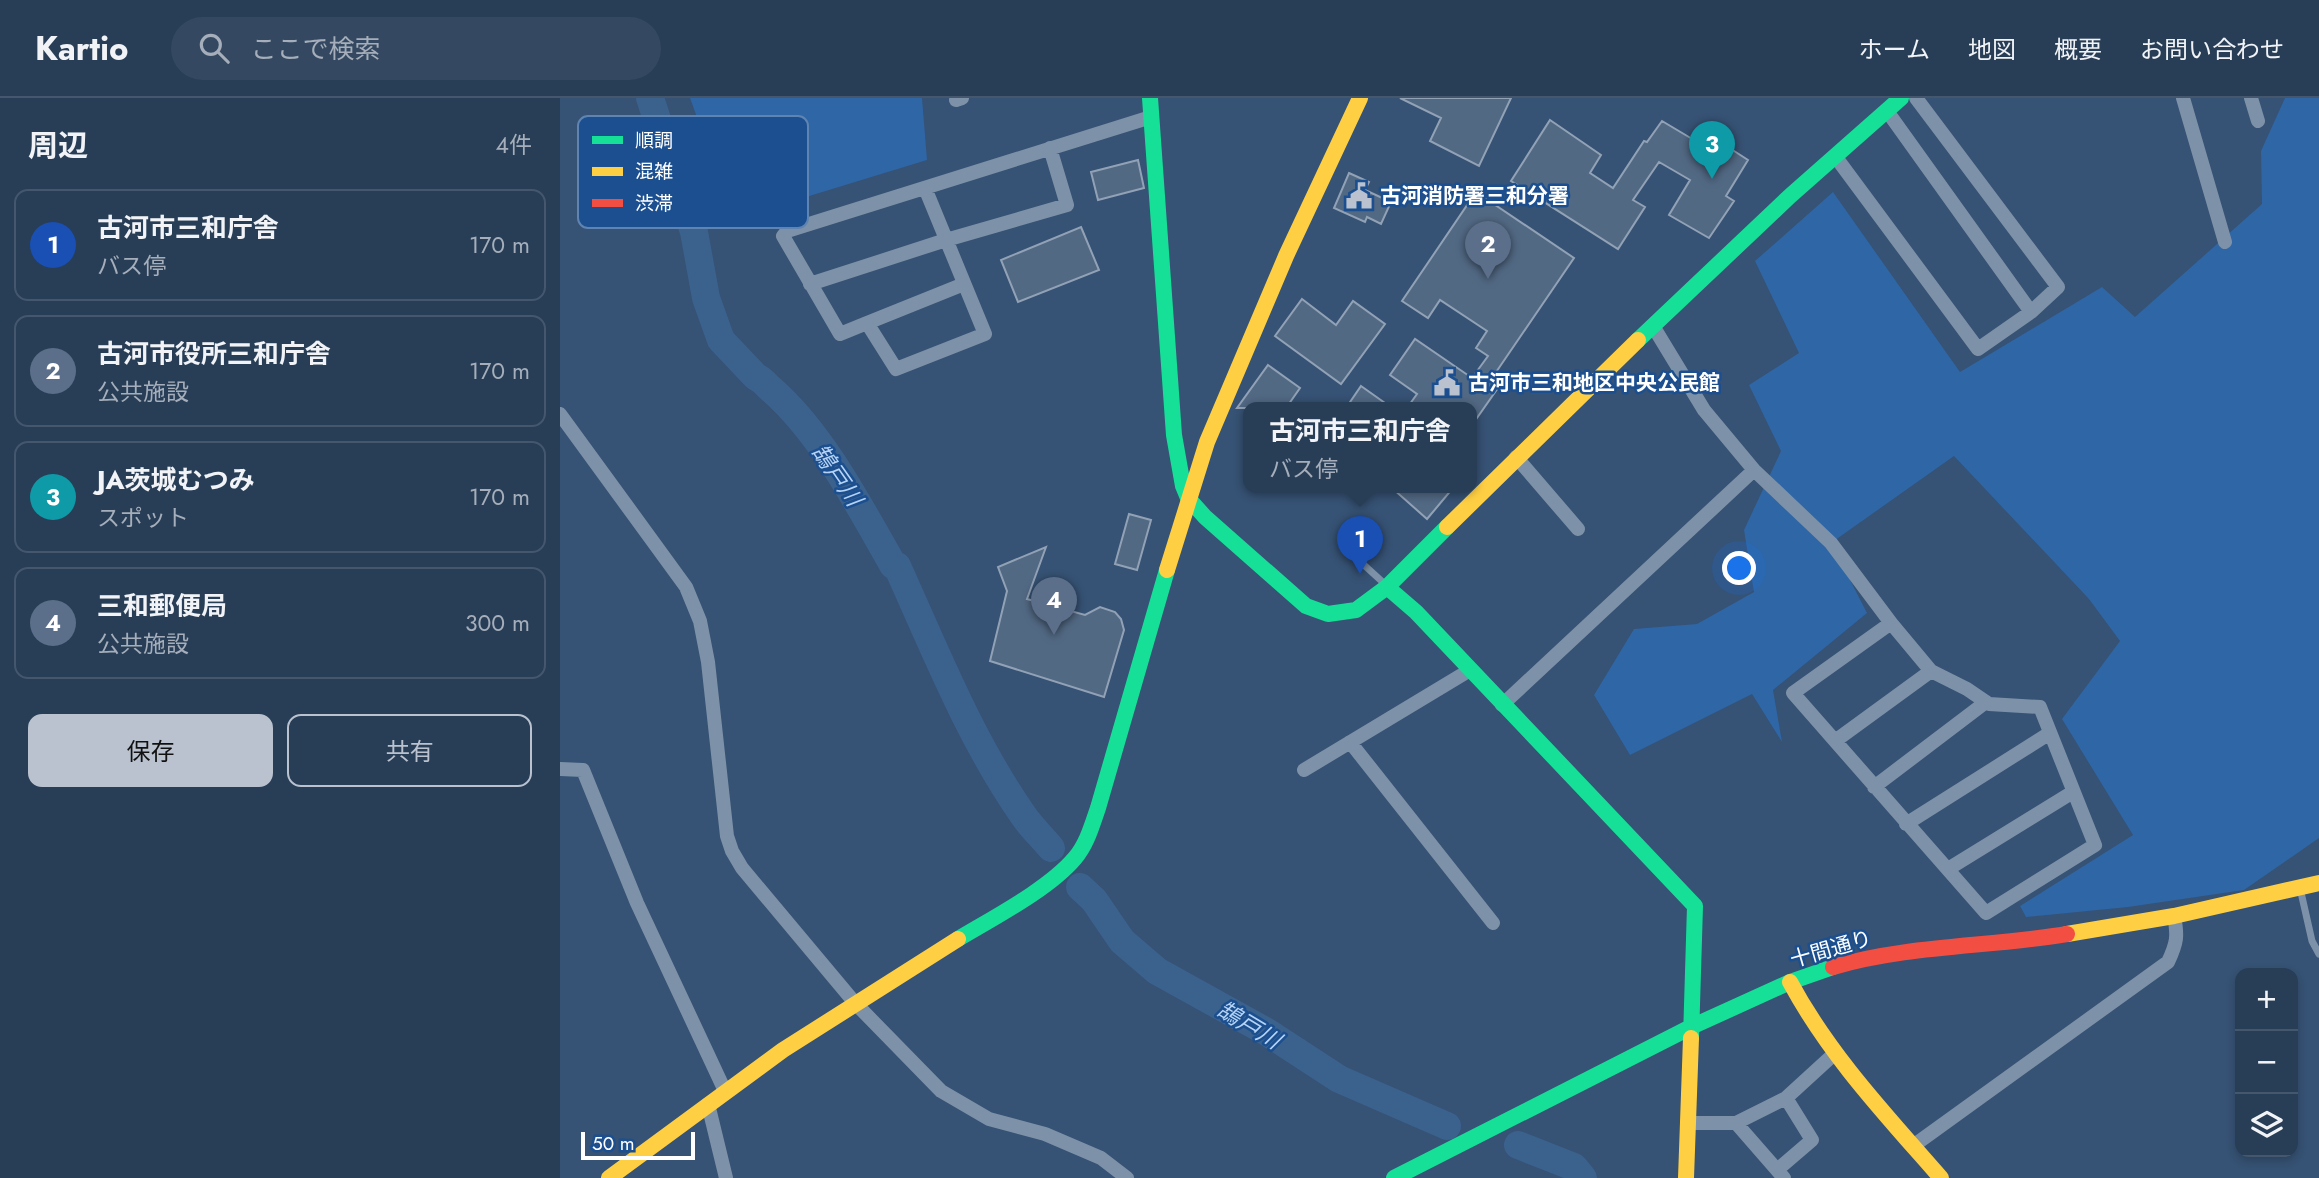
<!DOCTYPE html>
<html lang="ja">
<head>
<meta charset="utf-8">
<style>
	:root { --surface:#283e57; --page:#344961; --text:#f1f3f6; --muted:#a5aeba; --line:#44576d; --accent:#b9c2ce }
	body { margin:0; font-family:Jost,"Noto Sans JP",sans-serif; background:var(--page); color:var(--text) }
	.controls { position:absolute; right:21px; bottom:21px; display:grid; overflow:hidden; border-radius:14px; box-shadow:0 4px 10px #0003 }
	.controls button { width:63px; height:63px; display:grid; place-items:center; padding:0; border:0; border-bottom:2px solid var(--line); background:var(--surface); color:var(--text); font:35px sans-serif }
	.scale { position:absolute; left:21px; bottom:18px; width:114px; box-sizing:border-box; padding-left:7px; border:4px solid #fff; border-top:0; font-size:19px; line-height:24px; white-space:nowrap; color:#fff; -webkit-text-stroke:5px #1b4f8f; paint-order:stroke }
	.you { position:absolute; left:1180px; top:471px; width:24px; height:24px; margin:-18px; border:5px solid #fff; border-radius:50%; background:#1a73e8; box-shadow:0 0 0 10px #1a73e833 }
	.badge { display:grid; place-items:center; width:46px; height:46px; border-radius:50%; background:var(--accent); color:#fff; font-size:23px; font-weight:700 }
	.pin { position:absolute; translate:-50% -58px; filter:drop-shadow(0 2px 4px #0008) }
	.pin::after { content:''; position:absolute; top:37px; width:24px; height:21px; background:inherit; clip-path:polygon(0 0,100% 0,50% 100%) }
	.popup { position:absolute; left:683px; top:304px; width:234px; height:91px; box-sizing:border-box; display:grid; place-content:center; border-radius:14px; background:var(--surface); filter:drop-shadow(0 2px 5px #0005); font-size:23px; white-space:nowrap; color:var(--muted) }
	.popup b { font-size:26px; color:var(--text) }
	.popup::after { content:''; position:absolute; left:50%; top:100%; margin-left:-14px; border:14px solid transparent; border-top-color:var(--surface) }
	.list { margin:0; padding:0; list-style:none }
	h2 { display:flex; justify-content:space-between; align-items:center; height:91px; margin:0; padding:0 28px; font-size:30px }
	h2 small { font-size:23px; font-weight:400; color:var(--muted) }
	.list li { display:grid; grid-template-columns:46px 1fr auto; gap:21px; align-items:center; box-sizing:border-box; height:112px; margin:0 14px 14px; padding:0 14px; border:2px solid var(--line); border-radius:14px }
	.list b { display:block; font-size:26px; white-space:nowrap }
	.list p { margin:0; font-size:23px; white-space:nowrap; color:var(--muted) }
	.list em { font-size:23px; font-style:normal; color:var(--muted) }
	.actions { display:flex; gap:14px; padding:21px 28px }
	.actions a { flex:1; padding:16px 0; border:2px solid var(--accent); border-radius:14px; text-align:center; font-size:24px; color:var(--accent) }
	.actions .main { background:var(--accent); color:#111 }
	.icon { flex:none; width:38px; height:38px; fill:none; stroke:currentColor; stroke-width:2; stroke-linecap:round; stroke-linejoin:round }
	.map { position:relative; flex:none; width:1759px; height:1080px; overflow:hidden }
	header { display:flex; align-items:center; gap:42px; box-sizing:border-box; height:98px; padding:0 35px; background:var(--surface); border-bottom:2px solid var(--line) }
	header strong { font-size:33px }
	nav { display:flex; gap:38px; margin-inline-start:auto; font-size:24px }
	.search { width:490px; height:63px; background:var(--page); display:flex; align-items:center; gap:18px; box-sizing:border-box; padding:0 24px; border-radius:38px; color:var(--muted); font-size:26px }
	main { display:flex }
	aside { flex:1; background:var(--surface) }
	.map>svg:first-child { display:block }
	.green { fill:#2f66a5 }
	.lines { fill:none; stroke-linecap:round; stroke-linejoin:round }
	.river { stroke:#3b618d; stroke-width:28 }
	.building { fill:#526984; stroke:#92a2b6; stroke-width:2 }
	.lane { stroke:#7d92a8; stroke-width:7 }
	.street { stroke:#7d92a8; stroke-width:14 }
	.fast { stroke:#16e098; stroke-width:16 }
	.slow { stroke:#ffcf43; stroke-width:16 }
	.jam { stroke:#f24e42; stroke-width:16 }
	.labels { text-anchor:middle; dominant-baseline:central; stroke-width:5; stroke-linejoin:round; paint-order:stroke }
	.poi-label { font-size:21px; font-weight:bold; fill:#fff; stroke:#1b4f8f; text-anchor:start }
	.street-label { font-size:21px; fill:#fff; stroke:#1b4f8f }
	.water-label { font-size:23px; font-style:italic; fill:#b5d3f5; stroke:#1b4f8f }
	.key { fill:#1b4f8f; stroke:#5f84b1; stroke-width:2 }
	.key-label { font-size:19px; fill:#fff }
</style>
</head>
<body>
<header>
<strong>Kartio</strong>
<div class="search"><svg class="icon" aria-label="search" viewBox="0 0 24 24"><circle cx="10" cy="10" r="6"/><path d="M15 15l6 6"/></svg>ここで検索</div>
<nav><a>ホーム</a><a>地図</a><a>概要</a><a>お問い合わせ</a></nav>
</header>
<main>
<aside>
<h2>周辺<small>4件</small></h2>
<ul class="list">
<li><span class="badge" style="background:#1a4fb4">1</span><div><b>古河市三和庁舎</b><p>バス停</p></div><em>170 m</em></li>
<li><span class="badge" style="background:#5c6f8a">2</span><div><b>古河市役所三和庁舎</b><p>公共施設</p></div><em>170 m</em></li>
<li><span class="badge" style="background:#0f9aa8">3</span><div><b>JA茨城むつみ</b><p>スポット</p></div><em>170 m</em></li>
<li><span class="badge" style="background:#5c6f8a">4</span><div><b>三和郵便局</b><p>公共施設</p></div><em>300 m</em></li>
</ul>
<div class="actions"><a class="main">保存</a><a>共有</a></div>
</aside>
<div class="map">
<svg width="1759" height="1080" viewBox="0 0 1759 1080">
	<rect width="100%" height="100%" fill="#365274"/>
	<path class="green" d="M130,0h232l5,62 -193,59z
		M1725,0h34v740l-75,52 -116,17 -102,10 -6,-11 113,-71 -71,-116 58,-78 -31,-42 -135,-143 -123,87 36,70 -94,77 9,52 -30,-48 -122,61 -36,-60 40,-66 63,-5 57,-32 -10,-62 37,-79 -32,-66 50,-32 -44,-92 78,-69 127,180 142,-85 33,30 127,-113 -1,-53z"/>
	<g class="lines">
		<path class="river" d="M90,0l44,134 12,66 15,42 35,37c7,3 10,8 16,13 50,44 88,117 121,175l4,1c38,84 73,173 126,249 8,12 19,22 28,33
			M520,789l14,13 28,41 35,30 110,61 72,47 108,47
			M958,1047l56,22 9,11"/>
	</g>
	<path class="building" d="M840,0h111l-32,68 -49,-25 11,-23z
		M990,22l51,35 -11,18 23,15 31,-47 3,1 15,-21 42,25 7,-10 37,24 -22,36 8,5 -25,37 -40,-23 21,-35 -31,-18 -26,38 12,7 -27,42 -107,-68z
		M578,62l6,28 -46,12 -7,-28z
		M789,75l20,9 -4,8 26,12 -10,22 -14,-7 -2,5 -31,-14z
		M916,94l98,66 -84,123 8,7 -26,37v-17h-65l10,-14 -27,-19 25,-36 57,39 16,-22 -12,-8 11,-17 -47,-31 -12,18 -26,-17z
		M521,129l18,43 -81,32 -17,-42z
		M742,201l34,26 17,-24 32,23 -44,60 -66,-48z
		M708,267l32,23 -14,20h-49z
		M801,288l31,22h-46z
		M832,390h61l-26,31z
		M569,416l22,6 -14,50 -22,-6z
		M486,449l-19,52 58,16 15,-8 15,5 6,7 3,11 -20,67 -114,-36 17,-70 -9,-24z"/>
	<g class="lines">
		<path class="lane" d="M792,456l35,32
			M1740,790l12,53 7,13"/>
		<path class="street" d="M1623,0l42,144
			M1691,0l7,23
			M396,2l6,-2
			M1327,13l144,201 27,-25 -142,-189
			M1275,58l143,193 53,-37
			M365,90l60,146 -89,35 -29,-46 -27,11 -57,-98 4,-5 364,-114
			M250,186l136,-44 121,-35 -17,-57
			M307,225l97,-39
			M1093,228l51,84 50,60 77,73 60,80
			M0,316l126,173 14,34 8,41 19,174 5,15 10,17 113,135 86,88 48,28 56,15 56,24 26,20
			M956,359l62,72
			M1331,525l40,48 36,18 22,15 51,3 55,138 -109,68 -193,-220z
			M942,607l252,-235
			M1275,643l96,-70
			M790,644l143,181
			M0,671l23,1 54,133 88,188
			M744,672l166,-100
			M1314,689l112,-85
			M1346,726l144,-91
			M1388,771l125,-77
			M148,1006l18,74
			M1127,1025h49l50,-25 47,-43
			M1176,1025l48,55
			M1353,1048l255,-184c9,-19 10,-26 6,-46
			M1217,1072l35,-30 -26,-42"/>
		<path class="fast" d="M590,0l24,337 9,51 5,12 17,19 101,89 22,8 28,-4 31,-23 60,-60
			M1078,242l152,-144 111,-98
			M827,489l29,25 279,294 -4,132
			M398,841c35,-21 91,-50 117,-81 12,-14 17,-33 23,-50l69,-238
			M834,1080l297,-151 99,-45 43,-15"/>
		<path class="slow" d="M887,429l191,-187
			M607,472l40,-128 79,-186 74,-158
			M1507,836l107,-18 145,-33
			M1230,884c40,74 96,133 151,196
			M49,1080l174,-128 175,-111
			M1126,1080l5,-140"/>
		<path class="jam" d="M1273,869c75,-22 156,-20 234,-33"/>
	</g>
	<defs>
		<g id="civic-bare" transform="scale(2.1)"><path d="M-.6-6.5H3V-4.5H.6V-3L4-1V1h2V6H-6V1h2V-1L-.6-3ZM-1.2 2.5V6h2.4V2.5Z" fill="#b9c2ce" stroke="#1b4f8f" stroke-width="2.5" paint-order="stroke"/></g>
	</defs>
	<g fill-rule="evenodd">
		<use href="#civic-bare" x="799" y="98"/>
		<use href="#civic-bare" x="887" y="285"/>
	</g>
	<g class="labels">
		<g class="poi-label">
			<text x="820" y="98">古河消防署三和分署</text>
			<text x="908" y="285">古河市三和地区中央公民館</text>
		</g>
		<g class="street-label">
			<text transform="translate(1271 851) rotate(-16)">十間通り</text>
		</g>
		<g class="water-label">
			<text transform="translate(277 377) rotate(55)">鵠戸川</text>
			<text transform="translate(689 927) rotate(31)">鵠戸川</text>
		</g>
	</g>
	<rect x="18" y="18" width="230" height="112" rx="10" class="key"/>
	<rect x="32" y="38" width="31" height="8" fill="#16e098"/>
	<rect x="32" y="69" width="31" height="9" fill="#ffcf43"/>
	<rect x="32" y="101" width="31" height="8" fill="#f24e42"/>
	<g class="key-label">
		<text x="75" y="49">順調</text>
		<text x="75" y="80">混雑</text>
		<text x="75" y="112">渋滞</text>
	</g>
</svg>
<div class="controls">
<button>+</button>
<button>−</button>
<button><svg class="icon" aria-label="layers" viewBox="0 0 24 24"><path d="M12 4l9 5-9 5-9-5zM3 14l9 5 9-5"/></svg></button>
</div>
<div class="scale">50 m</div>
<div class="you"></div>
<div class="pin badge" style="left:800px;top:476px;background:#1a4fb4">1</div>
<div class="popup"><b>古河市三和庁舎</b>バス停</div>
<div class="pin badge" style="left:928px;top:181px;background:#5c6f8a">2</div>
<div class="pin badge" style="left:1152px;top:81px;background:#0f9aa8">3</div>
<div class="pin badge" style="left:494px;top:537px;background:#5c6f8a">4</div>
</div>
</main>
</body>
</html>
